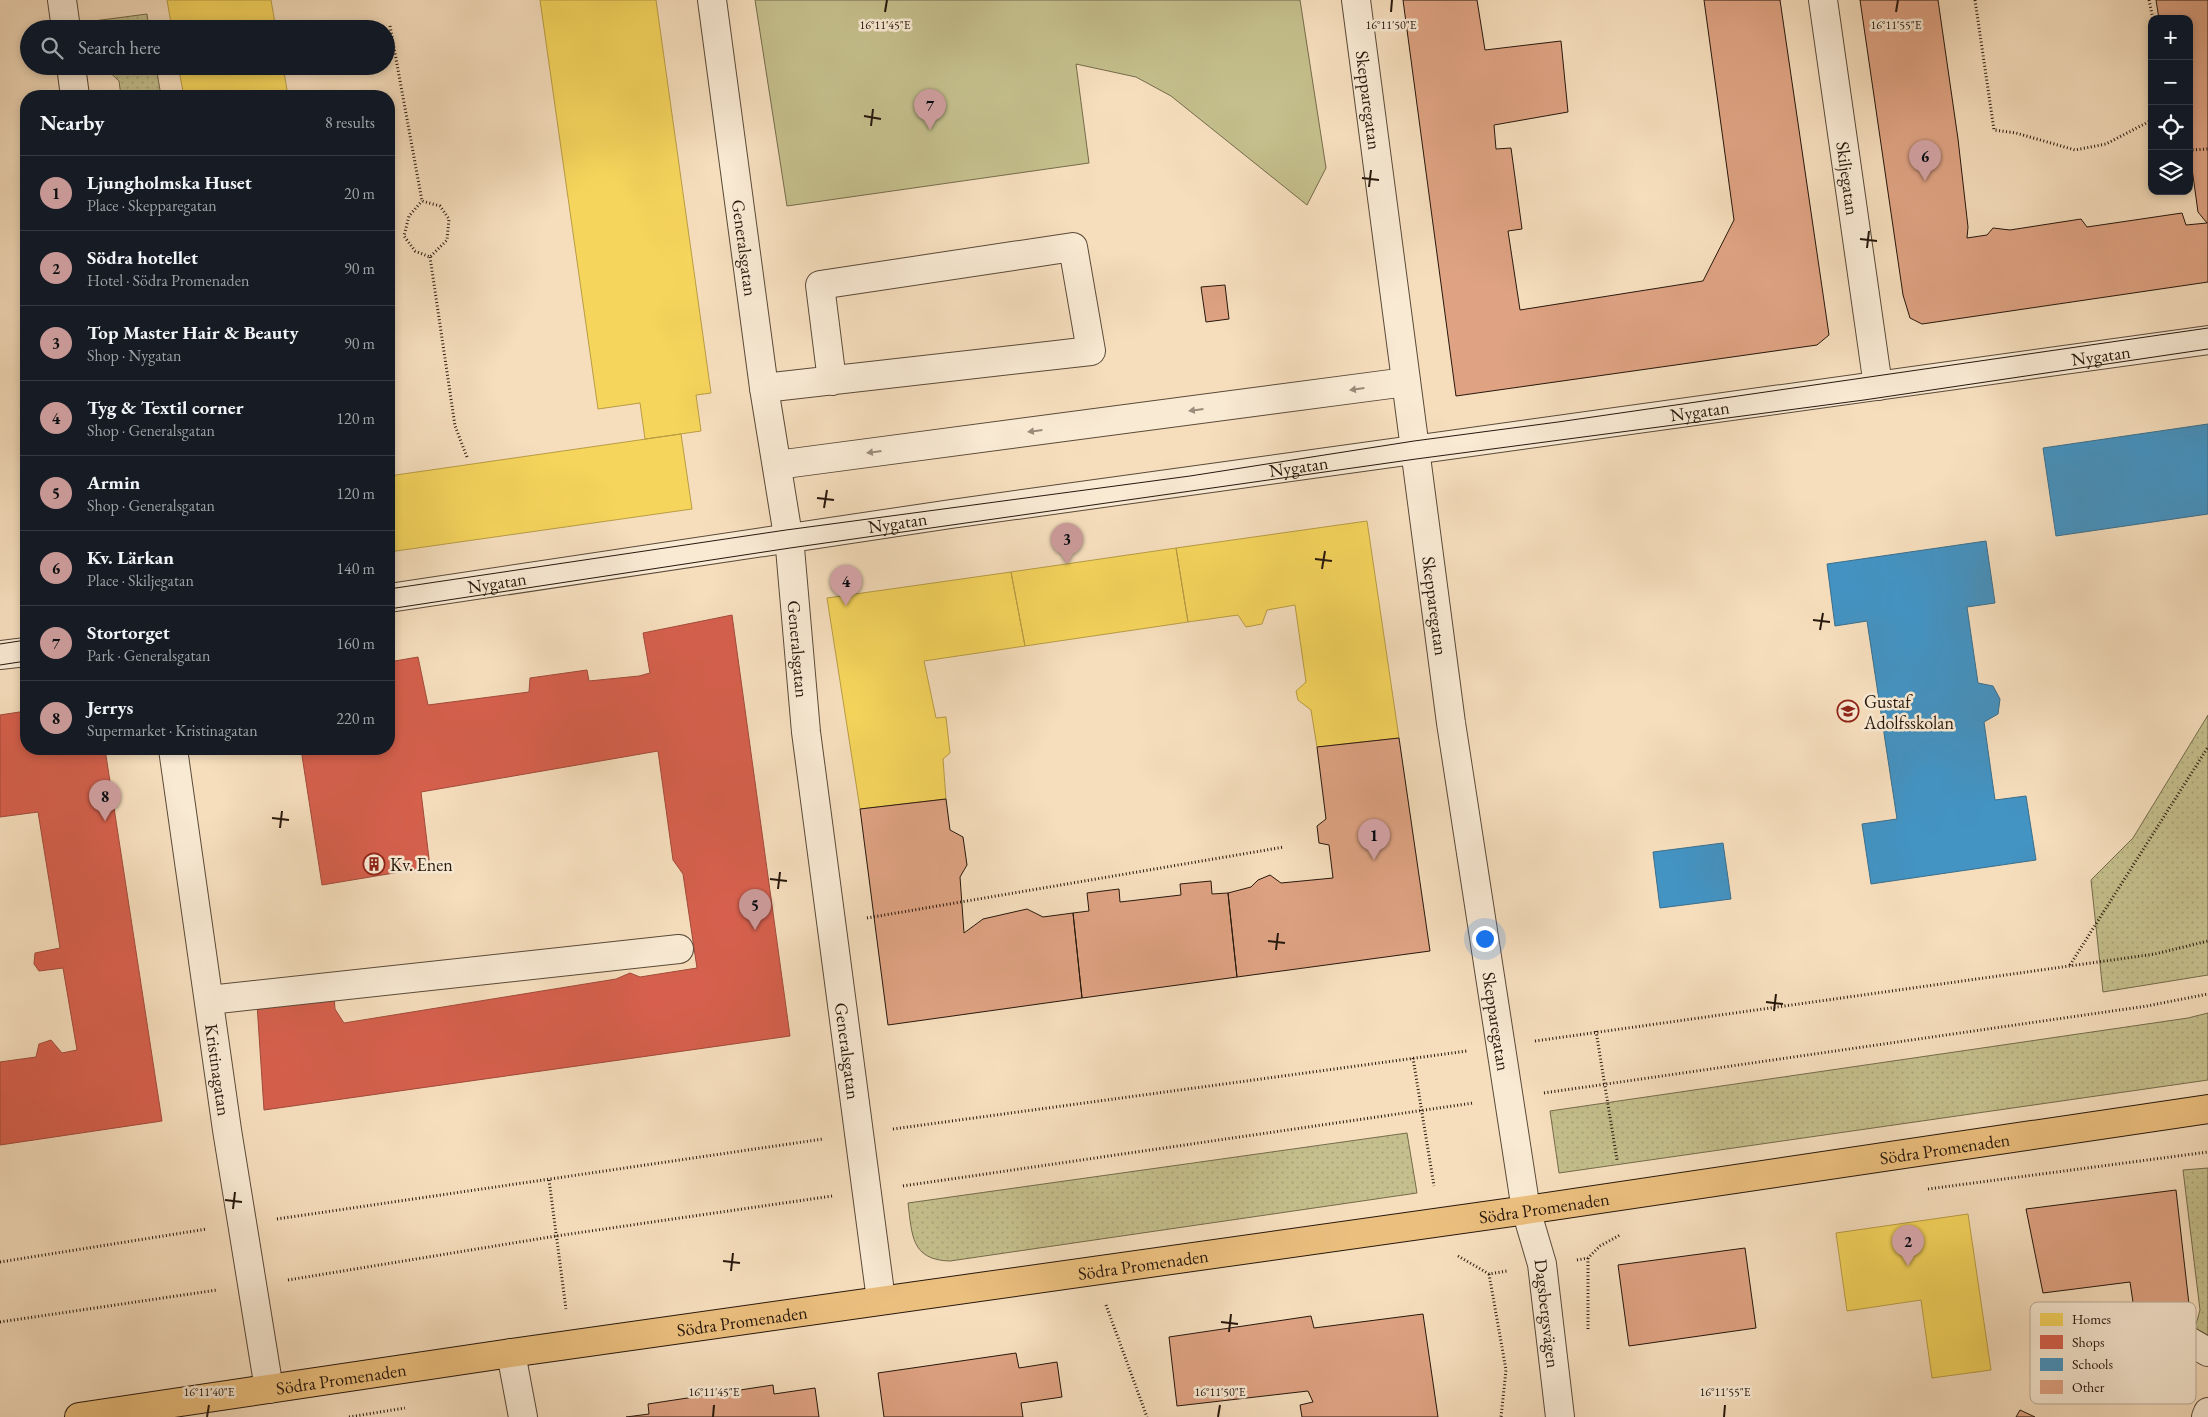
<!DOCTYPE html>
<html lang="en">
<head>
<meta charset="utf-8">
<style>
	:root { --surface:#171b24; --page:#242831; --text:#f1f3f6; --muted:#9ea1a6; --line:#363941; --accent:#c59692 }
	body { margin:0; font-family:"EB Garamond",serif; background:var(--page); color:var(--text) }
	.controls { position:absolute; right:15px; top:15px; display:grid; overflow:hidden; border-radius:10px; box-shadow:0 2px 8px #0003 }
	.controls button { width:45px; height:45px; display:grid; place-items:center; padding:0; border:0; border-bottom:1px solid var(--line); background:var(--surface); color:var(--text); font:25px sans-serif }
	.you { position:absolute; left:1484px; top:938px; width:18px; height:18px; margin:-12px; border:4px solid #fff; border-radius:50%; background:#1a73e8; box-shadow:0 0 0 8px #1a73e833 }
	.badge { display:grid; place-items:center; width:32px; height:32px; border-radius:50%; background:var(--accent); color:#111; font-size:16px; font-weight:700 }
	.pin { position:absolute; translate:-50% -41px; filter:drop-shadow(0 1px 2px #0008) }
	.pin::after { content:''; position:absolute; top:26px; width:18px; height:15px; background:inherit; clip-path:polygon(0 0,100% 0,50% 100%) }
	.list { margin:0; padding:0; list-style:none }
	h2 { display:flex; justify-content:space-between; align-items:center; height:65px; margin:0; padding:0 20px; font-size:21px }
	h2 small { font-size:16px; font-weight:400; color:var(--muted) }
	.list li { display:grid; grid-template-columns:32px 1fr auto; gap:15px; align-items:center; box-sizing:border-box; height:75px; padding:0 20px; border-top:1px solid var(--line) }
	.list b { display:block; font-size:19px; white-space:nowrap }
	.list p { margin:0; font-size:16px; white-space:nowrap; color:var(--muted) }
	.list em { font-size:16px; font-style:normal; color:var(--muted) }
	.icon { flex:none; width:28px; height:28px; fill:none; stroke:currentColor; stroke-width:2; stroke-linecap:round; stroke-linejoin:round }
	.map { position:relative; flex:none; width:2208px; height:1417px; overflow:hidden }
	.search { position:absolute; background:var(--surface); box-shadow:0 2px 8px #0003; left:20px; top:20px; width:375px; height:55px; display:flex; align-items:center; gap:12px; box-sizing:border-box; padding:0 18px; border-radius:28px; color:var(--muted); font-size:19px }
	.panel { position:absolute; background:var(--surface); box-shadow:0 2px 8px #0003; left:20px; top:90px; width:375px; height:665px; border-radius:20px }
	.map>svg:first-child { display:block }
	.grass { fill:url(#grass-dots); stroke:#756b4c }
	.green { fill:#c4bf8c; stroke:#756b4c }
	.homes { fill:#f6d55c; stroke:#b89c44 }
	.shops { fill:#d6604d; stroke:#a14a3a }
	.schools { fill:#4393c3; stroke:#3a6e8c }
	.building { fill:#dfa383; stroke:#26170c }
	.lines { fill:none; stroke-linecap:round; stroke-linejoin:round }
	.minor-casing { stroke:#5a4938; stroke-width:30 }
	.major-casing { stroke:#26170c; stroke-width:30 }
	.path { stroke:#26170c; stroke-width:3; stroke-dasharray:1 2.5; stroke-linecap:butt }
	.minor { stroke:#f9ead4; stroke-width:28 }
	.major { stroke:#ebbf7e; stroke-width:28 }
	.tram { stroke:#26170c; stroke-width:1 }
	.oneway { fill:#9a8b7a }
	.ticks { fill:none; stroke:#26170c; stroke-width:2 }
	.labels { text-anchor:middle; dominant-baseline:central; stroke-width:5; stroke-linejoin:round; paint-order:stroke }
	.street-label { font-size:18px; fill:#26170c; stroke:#f9ead4 }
	.poi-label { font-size:18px; fill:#26170c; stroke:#f9ead4; text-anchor:start }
	.key { fill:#f9ead4; stroke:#baab98; stroke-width:1 }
	.key-label { font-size:14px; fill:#26170c }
	.ticks-label { font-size:12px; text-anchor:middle; fill:#26170c; stroke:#f9ead4; stroke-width:5; stroke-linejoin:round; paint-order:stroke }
</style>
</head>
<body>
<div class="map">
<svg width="2208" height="1417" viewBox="0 0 2208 1417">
	<defs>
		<pattern id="grass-dots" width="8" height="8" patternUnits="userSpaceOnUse" patternTransform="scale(1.25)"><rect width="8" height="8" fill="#c4bf8c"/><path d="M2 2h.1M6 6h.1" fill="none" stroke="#a8a378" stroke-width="1.8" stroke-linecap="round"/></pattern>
	</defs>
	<rect width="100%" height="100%" fill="#f6debd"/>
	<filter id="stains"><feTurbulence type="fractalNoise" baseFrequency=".004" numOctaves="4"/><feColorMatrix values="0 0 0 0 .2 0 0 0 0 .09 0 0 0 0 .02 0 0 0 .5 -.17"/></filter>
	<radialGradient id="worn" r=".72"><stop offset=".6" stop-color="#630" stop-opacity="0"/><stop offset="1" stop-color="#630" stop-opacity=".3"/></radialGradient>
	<path class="grass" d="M147,14l2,15h-62l-1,-7z
		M103,66h53l5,30h-40l-2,-15z
		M2208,715v260l-105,17 -12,-112 42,-42z
		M2208,1013v67l-649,93 -9,-62 638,-93z
		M1407,1133l10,60 -467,68c-39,-1 -38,-26 -42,-58z
		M2208,1168v177l-15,-10 7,-25 -17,-140z"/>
	<path class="green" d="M755,0h545l26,168 -19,37 -136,-109 -35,-19 -60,-13 13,99 -302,43z"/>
	<path class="homes" d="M167,0h104l5,29h-104z
		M540,0h116l55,393 -15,2 5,36 -56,8 -5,-36 -42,6z
		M178,66h105l5,30h-104z
		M681,434l11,75 -303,43v-76z
		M1367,521l32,217 -82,9 -6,-37 -13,-10 -2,-9 10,-9 -11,-77 -28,5 -5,14 -16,3 -8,-12 -50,7 -12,-74z
		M1176,548l12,74 -163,24 -14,-74z
		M1011,572l14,74 -101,15 12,57 10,-1 4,36 -7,6 3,40 -86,10 -33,-211z
		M1968,1214l23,156 -59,8 -11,-78 -74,11 -11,-78z"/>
	<path class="shops" d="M732,615l58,421 -526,74 -7,-106 77,-9 1,14 9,14 272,-44 14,-6 10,4 57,-9 -14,-94 -10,-14 -15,-109 -237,41 9,75 -108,18 -21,-136h88v-87l29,-5 10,48 101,-13 1,-14 57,-8 2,11 50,-5 11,-3 -7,-40z
		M26,711v38h79l57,372 -162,24v-83l36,-5 3,-13 12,-4 11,13 15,-3 -14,-82 -24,3 -5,-7 1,-11 25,-5 -22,-136 -38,5v-102z"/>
	<path class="schools" d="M2208,424v90l-152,22 -13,-88z
		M1986,541l9,62 -28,4 11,76 15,3 7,13 -2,15 -14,8 11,78 31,-4 10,64 -165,24 -9,-60 35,-5 -30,-198 -32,5 -8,-62z
		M1723,843l8,56 -71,9 -7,-56z"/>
	<path class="building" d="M1403,0h74l8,50 76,-9 7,71 -74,13 2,24 15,-1 11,81 -14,2 12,79 183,-29 31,-61 -30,-220h76l49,335 -12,10 -361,51z
		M1860,0h78l20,139 10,88 -1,11 20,-3 6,-7 17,2 71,-11 6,8 95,-14 4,12 21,-2 -9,-11 -9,-65v-128h-30l-3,-19h52v282l-286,42 -12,-6 -7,-23z
		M1225,285l4,34 -23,3 -5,-35z
		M1399,738l31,213 -193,26 -9,-84 23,-6 7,-7 12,-5 11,8 52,-5 -4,-33 -10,-2 -2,-17 9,-7 -9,-72z
		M946,799l4,31 13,7 4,28 -7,12 4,56 19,-14 44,-10 16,8 30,-4 9,85 -194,27 -28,-216z
		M1211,881l1,13 16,-1 9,84 -155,21 -9,-85 16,-2 -2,-18 32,-4 1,13 61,-7 -1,-11z
		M2176,1190l14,123 -55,3 -5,-34 -87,11 -17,-84z
		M1745,1248l11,80 -127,18 -11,-81z
		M1423,1314l15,103h-136l-2,-12 13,-3 -5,-11 -131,15 -8,-69 142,-21 3,12z
		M1016,1353l3,15 38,-6 5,35 -41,6 2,14h-139l-6,-44z
		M773,1385l1,9 41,-6 4,29h-193l23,-3 -1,-10z
		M2020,1410l15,7h-19z"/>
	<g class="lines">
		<g class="minor-casing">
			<g id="minor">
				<path d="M62,0l4,29"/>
				<path id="s1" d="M712,0l52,388 26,160 16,184 75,568"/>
				<path id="s2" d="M1356,0l95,723 75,487 16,54 18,153"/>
				<path id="s3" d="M1823,0l55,386"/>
				<path d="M71,66l4,30"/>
				<path d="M764,388l327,-37 -18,-104 -253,38 12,96"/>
				<path d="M777,465l629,-83"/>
				<path id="s4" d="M389,598l562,-84 1257,-174"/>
				<path d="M0,655l26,-3"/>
				<path id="s5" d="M173,749l54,381 42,259"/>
				<path d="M209,1000l470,-51"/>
				<path d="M2180,1336l28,16"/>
				<path d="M511,1353l12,64"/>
				<path d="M2206,1417l2,-5"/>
			</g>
		</g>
		<g class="major-casing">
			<g id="major">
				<path id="s6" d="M79,1417l432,-64 1015,-143 682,-101"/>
			</g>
		</g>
		<path class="path" d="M1975,0l19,130 22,3 59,17 31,-6 46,-24
			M2149,0l4,19
			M390,26l32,175 18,5 9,13 -2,21 -17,17 -15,-6 -11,-15 5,-20 13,-15
			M2189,150l19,-1
			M430,257l25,169 12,31
			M867,918l417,-71
			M2070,965l138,-218
			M1596,1031l21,129
			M1535,1041l620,-87 53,-13
			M1413,1058l21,128
			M1544,1093l603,-87 61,-12
			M893,1129l574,-78
			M549,1180l17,129
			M903,1186l570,-83
			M1928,1189l280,-37
			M277,1219l546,-80
			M1458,1256l31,18 18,-3
			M1588,1258v73
			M1577,1260l11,-2 12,-12 20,-11
			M0,1262l207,-33
			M1489,1274l17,96 -5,47
			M288,1280l268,-44 276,-40
			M1106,1305l41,112
			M0,1322l217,-32
			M349,1417l56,-9"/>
		<use href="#minor" class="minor"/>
		<use href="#major" class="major"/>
		<path class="tram" d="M389,589l397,-59 404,-54 224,-35 144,-19 650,-94
			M389,609l401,-61 626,-89 448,-59 344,-51
			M0,644l26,-4
			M0,665l26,-4"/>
	</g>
	<defs><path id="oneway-solid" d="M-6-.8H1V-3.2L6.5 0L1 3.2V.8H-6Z" transform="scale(1.25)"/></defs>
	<g class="oneway">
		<use href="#oneway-solid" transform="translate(1357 389) rotate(172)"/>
		<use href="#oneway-solid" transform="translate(1196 410) rotate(173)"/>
		<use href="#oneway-solid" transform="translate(1035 431) rotate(173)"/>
		<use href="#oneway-solid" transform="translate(874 452) rotate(173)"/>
	</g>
	<path class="ticks" d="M885,12l2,-12M1391,12l1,-12M1896,12l2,-12M864,116l17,3M871,126l2,-17M1362,178l17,2M1369,187l2,-17M1860,239l17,2M1867,248l2,-17M817,498l17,2M824,508l3,-18M1315,559l17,2M1322,569l3,-18M1813,620l17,2M1820,630l3,-17M272,818l17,2M280,828l2,-17M770,879l17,2M778,889l2,-17M1268,941l17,2M1276,950l2,-17M1766,1002l17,2M1774,1011l2,-17M225,1200l17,2M233,1209l2,-17M723,1261l17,2M731,1271l2,-18M1221,1322l17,2M1229,1332l2,-18M207,1417l2,-12M713,1417l1,-12M1218,1417l2,-12M1724,1417l1,-12"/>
	<defs>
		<g id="school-ring" transform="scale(1.125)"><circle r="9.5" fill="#f9ead4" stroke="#8f2418" stroke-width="1.5"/><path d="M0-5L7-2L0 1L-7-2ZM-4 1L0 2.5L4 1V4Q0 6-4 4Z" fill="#8f2418"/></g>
		<g id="building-ring" transform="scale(1.125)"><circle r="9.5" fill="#f9ead4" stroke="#8f2418" stroke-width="1.5"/><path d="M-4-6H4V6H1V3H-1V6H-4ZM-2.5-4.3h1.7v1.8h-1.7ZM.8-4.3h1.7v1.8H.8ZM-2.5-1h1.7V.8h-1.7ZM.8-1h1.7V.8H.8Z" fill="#8f2418"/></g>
	</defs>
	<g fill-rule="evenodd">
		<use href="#school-ring" x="1848" y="711"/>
		<use href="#building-ring" x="374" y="864"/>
	</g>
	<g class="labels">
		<g class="street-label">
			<text stroke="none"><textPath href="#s2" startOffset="101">Skepparegatan</textPath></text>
			<text stroke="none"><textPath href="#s3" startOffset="180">Skiljegatan</textPath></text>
			<text stroke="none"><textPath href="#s1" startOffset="250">Generalsgatan</textPath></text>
			<text stroke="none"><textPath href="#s4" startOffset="1729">Nygatan</textPath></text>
			<text stroke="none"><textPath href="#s4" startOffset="1324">Nygatan</textPath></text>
			<text stroke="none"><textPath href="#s4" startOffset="919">Nygatan</textPath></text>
			<text stroke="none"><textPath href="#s4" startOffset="514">Nygatan</textPath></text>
			<text stroke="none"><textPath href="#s4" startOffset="109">Nygatan</textPath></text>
			<text stroke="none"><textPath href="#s2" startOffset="611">Skepparegatan</textPath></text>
			<text stroke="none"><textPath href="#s1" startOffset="655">Generalsgatan</textPath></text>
			<text stroke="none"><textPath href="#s2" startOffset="1031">Skepparegatan</textPath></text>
			<text stroke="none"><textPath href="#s1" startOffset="1060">Generalsgatan</textPath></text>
			<text stroke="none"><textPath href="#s5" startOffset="324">Kristinagatan</textPath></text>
			<text stroke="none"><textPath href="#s6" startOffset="1885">Södra Promenaden</textPath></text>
			<text stroke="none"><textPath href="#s6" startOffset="1480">Södra Promenaden</textPath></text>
			<text stroke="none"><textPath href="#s6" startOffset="1075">Södra Promenaden</textPath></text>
			<text stroke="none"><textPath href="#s2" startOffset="1328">Dagsbergsvägen</textPath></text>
			<text stroke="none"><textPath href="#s6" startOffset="670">Södra Promenaden</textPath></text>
			<text stroke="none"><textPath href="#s6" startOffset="265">Södra Promenaden</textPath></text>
		</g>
		<g class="poi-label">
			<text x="1864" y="701">Gustaf<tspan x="1864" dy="21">Adolfsskolan</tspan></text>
			<text x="390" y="864">Kv. Enen</text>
		</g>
	</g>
	<rect x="2030" y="1302" width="166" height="102" rx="8" class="key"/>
	<rect x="2040" y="1313" width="23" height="13" fill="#f6d55c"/>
	<rect x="2040" y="1335" width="23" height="14" fill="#d6604d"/>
	<rect x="2040" y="1358" width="23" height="13" fill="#4393c3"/>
	<rect x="2040" y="1380" width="23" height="14" fill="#dfa383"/>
	<g class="key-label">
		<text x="2072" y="1324">Homes</text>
		<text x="2072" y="1347">Shops</text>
		<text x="2072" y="1369">Schools</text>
		<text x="2072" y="1392">Other</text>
	</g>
	<g class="ticks-label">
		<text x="885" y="29">16°11'45"E</text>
		<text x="1391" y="29">16°11'50"E</text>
		<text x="1896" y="29">16°11'55"E</text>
		<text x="209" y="1396">16°11'40"E</text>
		<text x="714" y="1396">16°11'45"E</text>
		<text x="1220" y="1396">16°11'50"E</text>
		<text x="1725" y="1396">16°11'55"E</text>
	</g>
	<rect width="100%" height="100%" filter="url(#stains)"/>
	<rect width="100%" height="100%" fill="url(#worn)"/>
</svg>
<div class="controls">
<button>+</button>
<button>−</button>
<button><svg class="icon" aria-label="locate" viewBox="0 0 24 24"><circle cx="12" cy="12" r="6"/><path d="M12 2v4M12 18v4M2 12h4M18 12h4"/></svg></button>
<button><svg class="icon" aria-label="layers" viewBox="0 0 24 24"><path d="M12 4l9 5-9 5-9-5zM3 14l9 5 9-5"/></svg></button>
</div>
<div class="you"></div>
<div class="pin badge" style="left:1374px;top:860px">1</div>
<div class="pin badge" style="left:1908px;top:1266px">2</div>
<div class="pin badge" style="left:1067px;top:564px">3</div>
<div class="pin badge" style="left:846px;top:606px">4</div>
<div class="pin badge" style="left:755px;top:930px">5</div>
<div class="pin badge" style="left:1925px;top:181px">6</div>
<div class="pin badge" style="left:930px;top:130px">7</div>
<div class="pin badge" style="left:105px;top:821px">8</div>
<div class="search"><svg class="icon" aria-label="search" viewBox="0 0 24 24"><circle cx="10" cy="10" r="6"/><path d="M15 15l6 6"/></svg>Search here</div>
<section class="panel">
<h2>Nearby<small>8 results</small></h2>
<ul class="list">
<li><span class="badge">1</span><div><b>Ljungholmska Huset</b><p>Place · Skepparegatan</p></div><em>20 m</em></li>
<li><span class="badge">2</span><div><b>Södra hotellet</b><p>Hotel · Södra Promenaden</p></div><em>90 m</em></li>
<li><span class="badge">3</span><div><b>Top Master Hair &amp; Beauty</b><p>Shop · Nygatan</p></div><em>90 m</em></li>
<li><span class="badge">4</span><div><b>Tyg &amp; Textil corner</b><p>Shop · Generalsgatan</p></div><em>120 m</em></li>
<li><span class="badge">5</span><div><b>Armin</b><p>Shop · Generalsgatan</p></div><em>120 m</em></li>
<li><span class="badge">6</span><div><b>Kv. Lärkan</b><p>Place · Skiljegatan</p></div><em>140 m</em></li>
<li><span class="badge">7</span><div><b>Stortorget</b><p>Park · Generalsgatan</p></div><em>160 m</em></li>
<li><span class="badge">8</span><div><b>Jerrys</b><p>Supermarket · Kristinagatan</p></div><em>220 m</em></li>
</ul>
</section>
</div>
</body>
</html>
